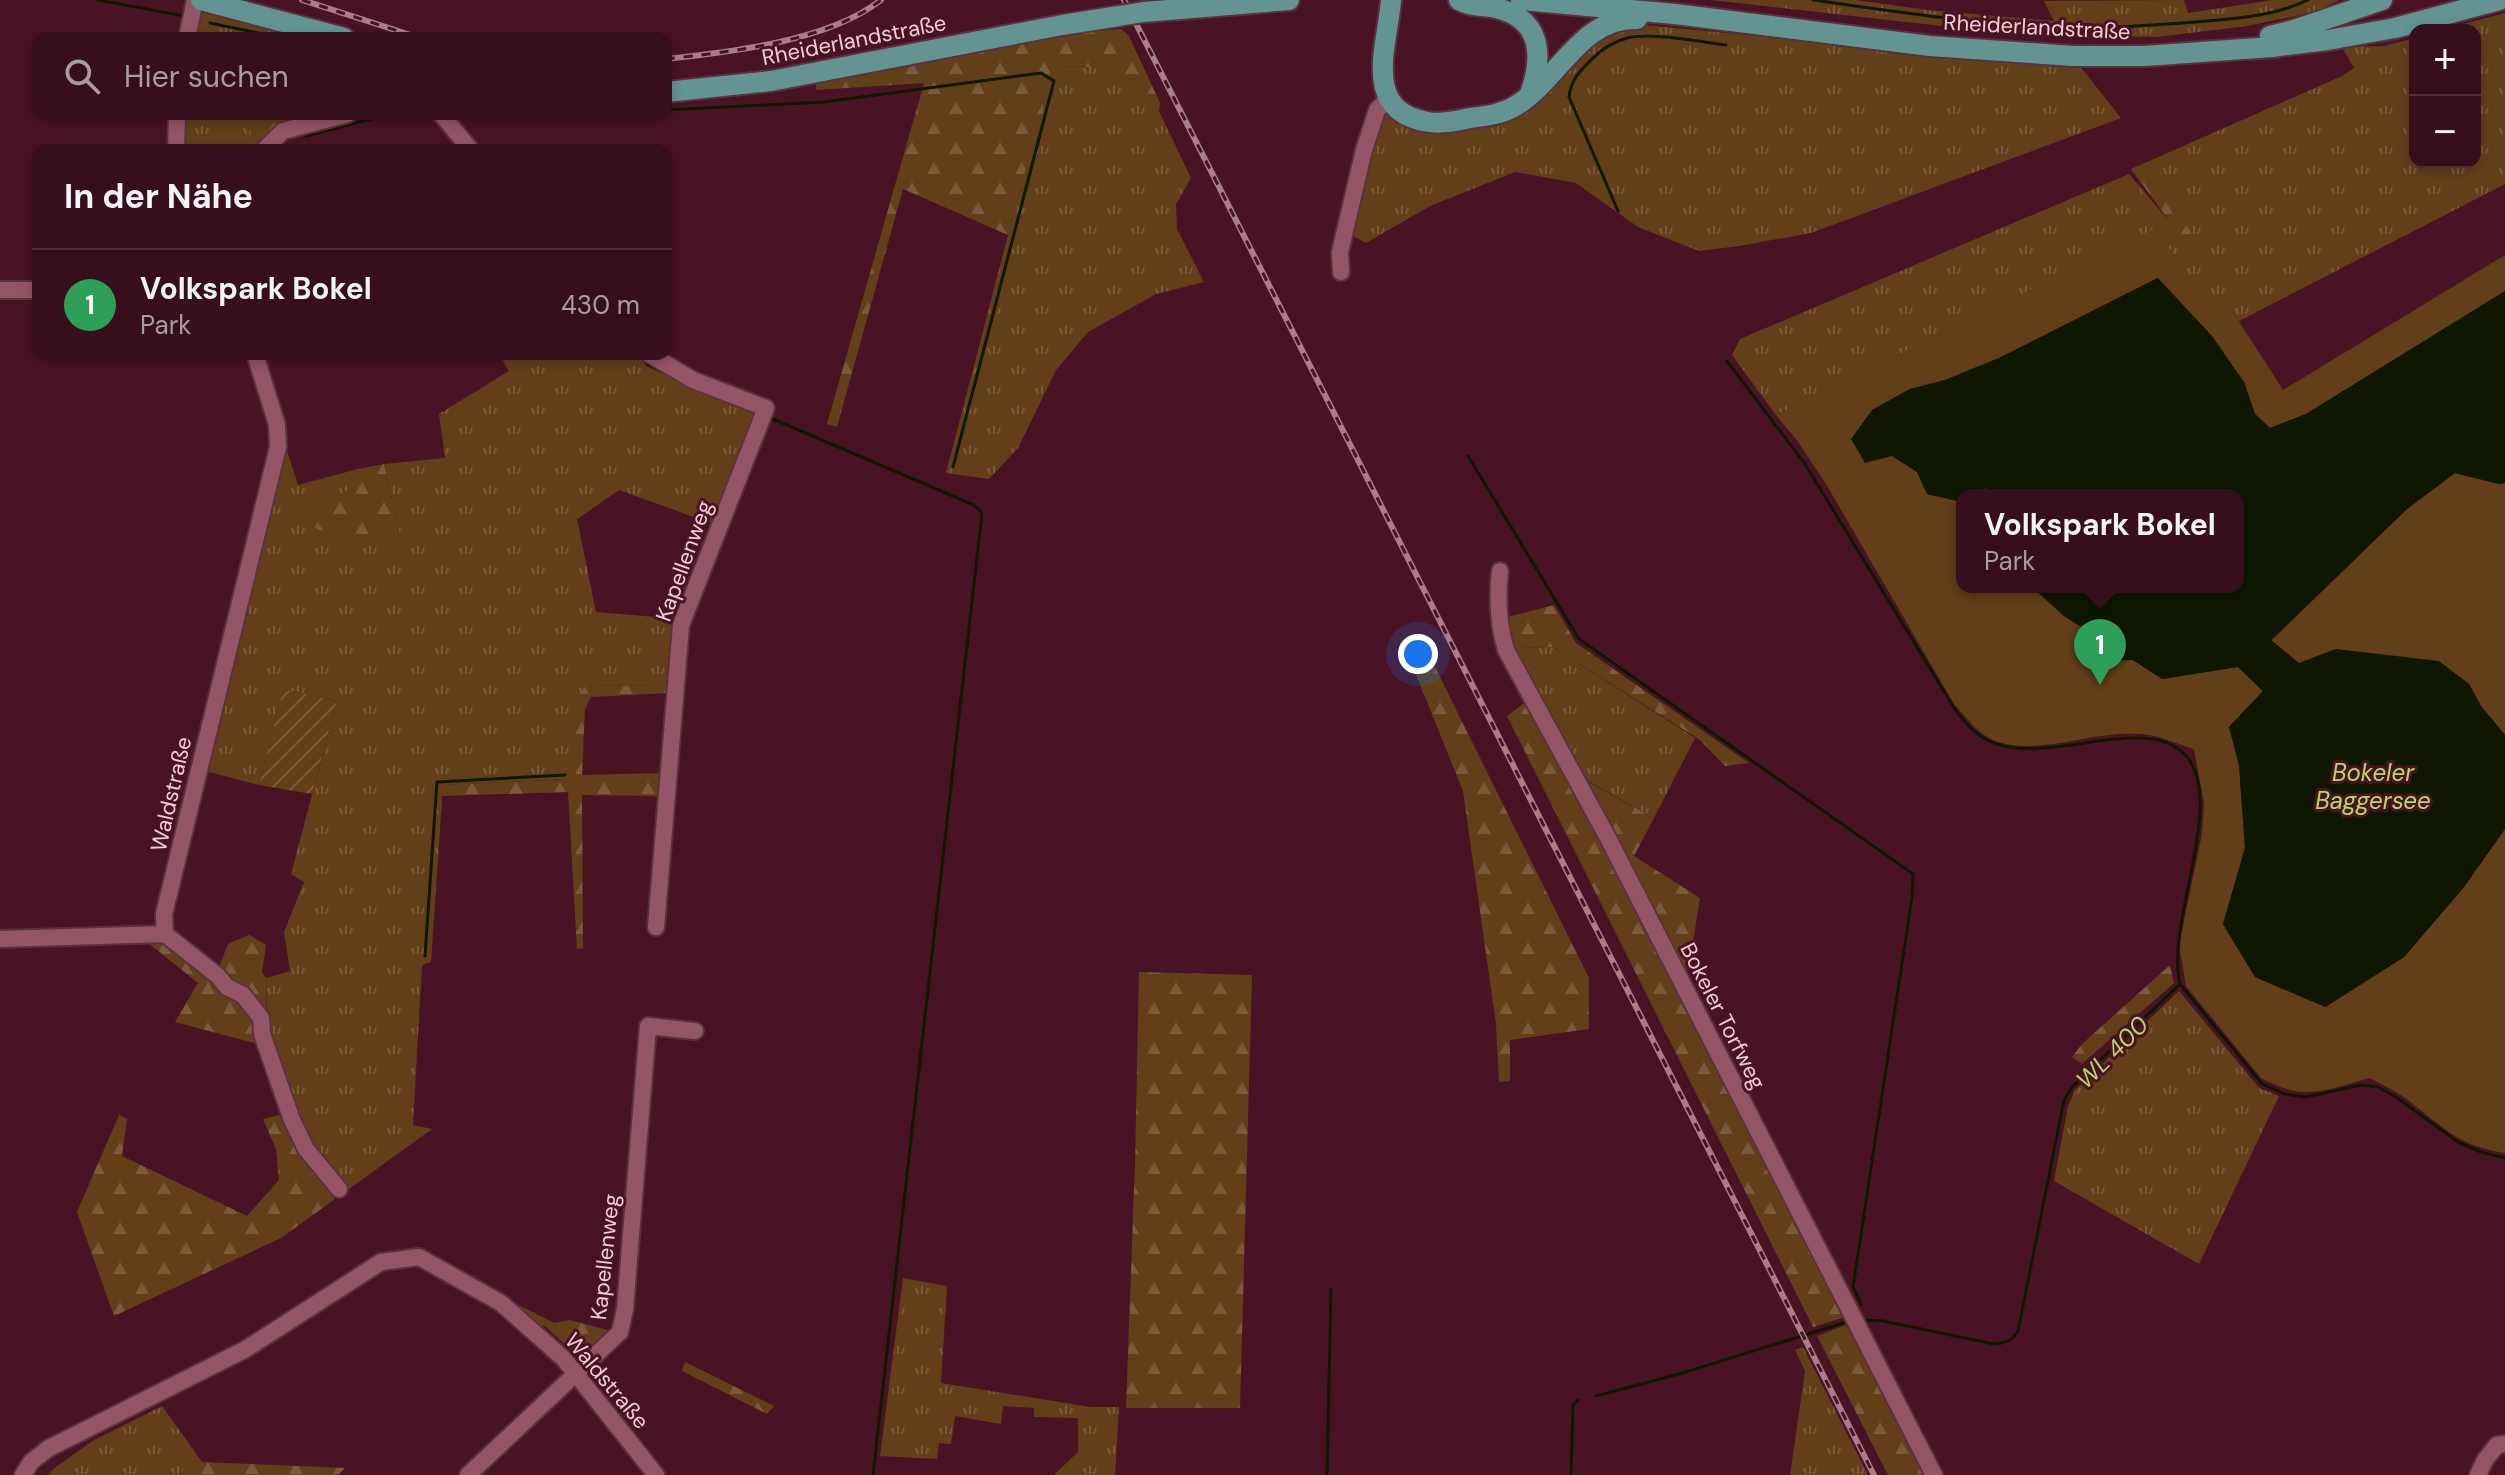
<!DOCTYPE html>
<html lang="de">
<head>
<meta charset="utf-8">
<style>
	:root { --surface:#370e1c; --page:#3e1725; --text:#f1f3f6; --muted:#aa9ca3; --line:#512e3b; --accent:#8c9099 }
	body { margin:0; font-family:"DM Sans",sans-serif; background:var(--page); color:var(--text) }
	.controls { position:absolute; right:24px; top:24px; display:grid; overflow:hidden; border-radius:16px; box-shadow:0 4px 12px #0003 }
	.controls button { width:72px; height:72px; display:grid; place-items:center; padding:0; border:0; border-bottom:2px solid var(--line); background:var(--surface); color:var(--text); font:40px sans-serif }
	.you { position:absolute; left:1418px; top:654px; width:28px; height:28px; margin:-20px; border:6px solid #fff; border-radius:50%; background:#1a73e8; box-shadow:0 0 0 12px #1a73e833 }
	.badge { display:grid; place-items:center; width:52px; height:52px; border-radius:50%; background:var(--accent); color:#fff; font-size:26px; font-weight:700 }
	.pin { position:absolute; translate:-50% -66px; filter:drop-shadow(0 2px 4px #0008) }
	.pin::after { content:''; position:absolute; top:42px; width:28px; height:24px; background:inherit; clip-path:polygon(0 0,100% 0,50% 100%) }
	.popup { position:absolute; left:1956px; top:489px; width:288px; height:104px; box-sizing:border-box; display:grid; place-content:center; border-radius:16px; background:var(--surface); filter:drop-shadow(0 2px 6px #0005); font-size:26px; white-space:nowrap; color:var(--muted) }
	.popup b { font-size:30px; color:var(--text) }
	.popup::after { content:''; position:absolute; left:50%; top:100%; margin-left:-16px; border:16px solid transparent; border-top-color:var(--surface) }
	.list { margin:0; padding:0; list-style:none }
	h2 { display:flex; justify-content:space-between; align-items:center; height:104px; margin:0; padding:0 32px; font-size:34px }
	h2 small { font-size:26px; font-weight:400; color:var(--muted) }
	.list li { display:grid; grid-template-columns:52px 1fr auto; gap:24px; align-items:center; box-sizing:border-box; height:112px; padding:0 32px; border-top:2px solid var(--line) }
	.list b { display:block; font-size:30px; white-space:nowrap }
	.list p { margin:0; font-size:26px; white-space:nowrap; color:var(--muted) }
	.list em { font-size:26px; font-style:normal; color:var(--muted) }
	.icon { flex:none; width:44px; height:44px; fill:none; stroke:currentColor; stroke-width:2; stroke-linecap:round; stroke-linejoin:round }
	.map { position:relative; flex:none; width:2505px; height:1475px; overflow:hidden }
	.search { position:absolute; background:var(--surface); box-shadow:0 4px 12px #0003; left:32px; top:32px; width:640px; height:88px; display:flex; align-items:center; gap:20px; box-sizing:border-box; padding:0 28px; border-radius:16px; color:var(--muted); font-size:30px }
	.panel { position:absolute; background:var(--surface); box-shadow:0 4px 12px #0003; left:32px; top:144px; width:640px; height:216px; border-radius:16px }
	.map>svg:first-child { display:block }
	.grass { fill:url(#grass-tufts) }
	.forest { fill:url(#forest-firs) }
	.park { fill:#633f19 }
	.garden { fill:url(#garden-furrows) }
	.water { fill:#0f1700 }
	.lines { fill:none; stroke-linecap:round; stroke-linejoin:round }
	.stream { stroke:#0f1700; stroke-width:3 }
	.minor-casing { stroke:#5b313e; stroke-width:20 }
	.major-casing { stroke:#5b313e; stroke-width:24 }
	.minor { stroke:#945666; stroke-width:16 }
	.major { stroke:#639492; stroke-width:20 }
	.rail-casing { stroke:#a97d89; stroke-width:6 }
	.rail { stroke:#491325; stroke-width:3; stroke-dasharray:9; stroke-linecap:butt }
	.major-bridge-casing { stroke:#5b313e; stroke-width:24; stroke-linecap:butt }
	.major-bridge { stroke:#639492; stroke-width:20 }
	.labels { text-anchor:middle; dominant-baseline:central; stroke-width:6; stroke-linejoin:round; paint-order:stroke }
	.street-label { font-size:22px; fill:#f1cdd4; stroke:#491325 }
	.water-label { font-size:24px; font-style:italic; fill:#b5db5f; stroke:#491325 }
</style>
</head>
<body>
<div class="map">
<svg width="2505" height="1475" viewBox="0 0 2505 1475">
	<defs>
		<pattern id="grass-tufts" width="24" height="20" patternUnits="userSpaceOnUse" patternTransform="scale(2)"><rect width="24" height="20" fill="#633f19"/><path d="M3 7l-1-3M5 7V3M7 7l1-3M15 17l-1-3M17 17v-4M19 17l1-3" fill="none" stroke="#7a5a3a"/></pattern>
		<pattern id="forest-firs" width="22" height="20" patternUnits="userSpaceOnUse" patternTransform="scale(2)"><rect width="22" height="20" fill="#633f19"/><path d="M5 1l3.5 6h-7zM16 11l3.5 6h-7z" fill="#7a5a3a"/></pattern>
		<pattern id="garden-furrows" width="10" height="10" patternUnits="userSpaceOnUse" patternTransform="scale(2)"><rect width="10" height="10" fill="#633f19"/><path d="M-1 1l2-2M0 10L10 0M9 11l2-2" fill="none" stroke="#7a5a3a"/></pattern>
	</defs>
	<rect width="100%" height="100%" fill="#491325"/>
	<path class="grass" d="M1711,0h144l72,10 127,11 -10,-20 140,-1 4,13 85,-13h67l-26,12 -67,14 -90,11 -88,-2 -92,-5z
		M207,11l102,27h-118l5,-21z
		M2505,13v171l-266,137 -6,-9 -16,9 -50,-76 22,-12 -35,-74 188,-83 12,-8 -12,-21 43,-1 30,-8v124h60v-132h-35z
		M1635,24l359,35 85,6 42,53 -310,115 -72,13 -40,5 -61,-24 -62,-44 -61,-11 -85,34 -64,37 -16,-9 1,-12 31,-110 8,-4 16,13 100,-3 77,-72z
		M1052,66l40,1 31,9 36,35 32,67 -15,26 1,25 27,53 -48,12 -68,38 -32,38 -38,78 -29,31 -43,-6z
		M182,114h54l27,32 -3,4h-75z
		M2129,174l41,48 -394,193 -44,-60 8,-16z
		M499,354h144l119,57 -46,114 -97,-35 -42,29 19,93 82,7 -8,66 -85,1 -15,21v72l-127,6 -12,177 -9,3 -9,160 19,4 -83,60 -38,-48 -18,-35 -26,-72 -1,-56 24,-7 -6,-39 20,-50 -13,-8 46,-173 -54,-12 -24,96 -53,-14 79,-326 13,40 60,-16 3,13 -57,34 96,19 -16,-71 61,-6 -6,-44 70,-43z
		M1553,647l142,91 -41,80 -73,-41 -71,-129z
		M2179,991l80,97 20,8 -80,168 -145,-83 14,-75 7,-16z
		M903,1278l44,8 -6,97 149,24h29l-4,68h-61l24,-23v-34l-44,-1v-9l-31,-2 -2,18 -46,-8 -4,28 -12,-1 -2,16 -57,-3z
		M1803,1347l65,128h-78l15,-104 -10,-21z
		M162,1406l40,56 -14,-1 -8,14h-132l5,-6 41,-29z"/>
	<path class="forest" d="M1121,29l8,7 31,67 -1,8 -36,-35 -31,-9 -39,-1 -45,169 -105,-46 -66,238 -10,-3 97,-341 -108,7v-12l256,-45z
		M236,114h105l-78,32z
		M2154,159l36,74 -23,12 -11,-17 14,-6 -39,-53z
		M384,464l16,71h-68l-26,-11 -2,-8 56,-34 -2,-13z
		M1554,605l22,38 173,120 -24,3 -25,-26 -147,-93 -43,1 -7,-30z
		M1434,665l155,313v51l-79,11v41l-11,1 -3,-58 -33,-233 -48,-119z
		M670,685l-1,8 -78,4 -6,12 -3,66 81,-2 -2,23 -79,-1 1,153 -6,1 -9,-157 -126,4 1,-11 127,-6v-73l15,-20z
		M1526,702l158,301 161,314 -32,10 -306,-611z
		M1581,778l73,40 -20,38 66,42 -11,69 -6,5z
		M249,935l17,10 -4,27 4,6v39l-48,-47 10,-26z
		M146,941h18l76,58 17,21 1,24 -83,-22 23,-39z
		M2170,965l4,18 -92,81 -10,-7 10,-13z
		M1139,972l113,3 -12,433h-114l9,-246z
		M119,1115l8,4 -5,37 125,60 32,-36 -3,-31 -13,-30 16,-4 15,28 41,56 -54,39 -167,78 -37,-104z
		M501,1296l53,27 16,-3 45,12 -32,29 -39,-36 -5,4z
		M1846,1325l79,150h-37l-71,-139z
		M685,1362l89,44 -7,8 -85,-43z
		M188,1461l14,1 143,6 -7,7h-158z"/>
	<path class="park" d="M2156,228l61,92 16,-8 50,78 222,-135v36l-199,123 -36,14 -15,-14 -11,-32 -87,-104 -158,80 -54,22 -35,9 -38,21 20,46 25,16 10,22 35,8v85h70l32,29 27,17 11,27h31l29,19 76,-12 25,24 -34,36 10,38 6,83 -22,76 32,53 71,30 78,-50 60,-70 41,-58v324c-47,-7 -62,-26 -97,-53 -12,-9 -25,-15 -38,-22 -45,12 -65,24 -109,0l-75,-92 -7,-41 23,-111 2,-31 -10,-54c-17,-5 -36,-14 -53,-15 -47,-5 -110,26 -152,4 -14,-8 -25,-23 -35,-34l-128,-220 -30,-45 -20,-24z
		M2455,473l44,11 6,-1v252l-24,-29 -12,-22 -133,-35 -37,14 -28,-22 136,-132z"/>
	<path class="garden" d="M283,689l54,12 -25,93 -53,-9z"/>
	<path class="water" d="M2158,278l54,58 32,46 11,32 15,14 36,-14 199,-123v192l-6,1 -44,-11 -48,36 -136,131 28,23 37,-14 103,12 30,23 12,22 24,29v94l-41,58 -60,70 -79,50 -70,-30 -32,-53 22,-76 -6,-83 -10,-38 34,-36 -25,-24 -76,12 -29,-19 -31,1 -11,-28 -27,-17 -32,-29h206v-92h-246l-6,-8 -9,8h-15v7l-35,-8 -10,-22 -25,-16 -27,7 -14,-24 21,-29 38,-21 35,-9 54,-22z"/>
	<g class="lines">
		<path class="stream" d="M98,0l86,16
			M1813,0c78,11 157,23 236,27 44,3 89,-1 133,-4 41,-3 88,-5 126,-23
			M210,23l72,15
			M666,110l158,-8 217,-29 13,8 -101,386
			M306,136l84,-22
			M1618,211l-49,-114c2,-17 10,-25 21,-36 10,-11 23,-19 37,-23 22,-6 75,4 99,7
			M639,354l9,11 23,11
			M1727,361l78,103 151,247c9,11 18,22 31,29 56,30 160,-31 200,17 39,48 -22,166 -7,227
			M773,419l201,86 8,8 -109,962
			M1468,456l111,183 334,235 -1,23 -59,390 8,17
			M425,956l12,-174 128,-7
			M1862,1320l21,1 111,23c12,-1 18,-3 24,-13l46,-231 9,-14 107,-102 82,100 22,10 22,3 55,-12 17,2 18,10 62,45 23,10 24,6
			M1596,1396l83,-22 171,-53
			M1327,1475l4,-186
			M1571,1475l2,-70 5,-5"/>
		<g class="minor-casing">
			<path id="minor" d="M187,38l8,-38
				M441,114l30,36
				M176,150l1,-36
				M264,150l19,-19 65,-17
				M1341,272l-1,-20 24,-102 13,-40 12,-12
				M0,290h38
				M255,354l22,71 1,22 -114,467 1,20 53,42 9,11 16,8 18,23 1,16 30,86 14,29 33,40
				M649,354l44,26 73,28 -85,217 -25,302
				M1500,571c-3,27 -2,53 6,79l102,188 326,637
				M0,939l165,-5
				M23,1475l8,-13 18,-14 197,-99 135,-87 38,-5 82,46 63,56 92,116
				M468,1475l152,-143 5,-23 23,-283 47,5
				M2478,1475l7,-15 12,-15 8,-1"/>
		</g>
		<g class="major-casing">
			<path id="major" d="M201,0l143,38
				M1391,0c-3,44 -31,111 37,122 14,2 28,-1 42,-4 17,-2 33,-4 47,-13 42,-26 64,-88 120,-86
				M1459,0c12,7 24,5 37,8 47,11 47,49 34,86
				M1521,0l154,14 255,32 143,10h71l128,-9 56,-7 67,-12 104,-28
				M1144,12l145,-12
				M2270,36l24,-6 88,-30
				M666,92l105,-11 291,-56 57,-9"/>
		</g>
		<use href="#minor" class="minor"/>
		<use href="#major" class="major"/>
		<g class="rail-casing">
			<path id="rail" d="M302,0l118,38
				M1124,0l750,1475
				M666,59c65,-7 163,-18 215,-59"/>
		</g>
		<use href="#rail" class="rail"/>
		<g class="major-bridge-casing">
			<path id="major-bridge" d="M1119,16l25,-4"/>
		</g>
		<use href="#major-bridge" class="major-bridge"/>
	</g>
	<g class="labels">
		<g class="street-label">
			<text transform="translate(2037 27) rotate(3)">Rheiderlandstraße</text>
			<text transform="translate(854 40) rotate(-11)">Rheiderlandstraße</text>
			<text transform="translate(684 561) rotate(-70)">Kapellenweg</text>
			<text transform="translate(171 794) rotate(-77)">Waldstraße</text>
			<text transform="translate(1723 1016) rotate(63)">Bokeler Torfweg</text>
			<text transform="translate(605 1257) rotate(-84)">Kapellenweg</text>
			<text transform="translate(607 1381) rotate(50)">Waldstraße</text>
		</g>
		<g class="water-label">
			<text x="2373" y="772">Bokeler<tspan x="2373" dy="28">Baggersee</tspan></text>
			<text transform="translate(2112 1052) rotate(-45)">WL 400</text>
		</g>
	</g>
</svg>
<div class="controls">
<button>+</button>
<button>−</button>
</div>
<div class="you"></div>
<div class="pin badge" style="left:2100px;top:685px;background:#2e9e5b">1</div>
<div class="popup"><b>Volkspark Bokel</b>Park</div>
<div class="search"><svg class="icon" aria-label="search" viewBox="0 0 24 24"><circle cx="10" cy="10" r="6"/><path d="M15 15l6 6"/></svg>Hier suchen</div>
<section class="panel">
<h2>In der Nähe<small></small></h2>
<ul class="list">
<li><span class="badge" style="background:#2e9e5b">1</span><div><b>Volkspark Bokel</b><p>Park</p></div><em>430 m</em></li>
</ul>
</section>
</div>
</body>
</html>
